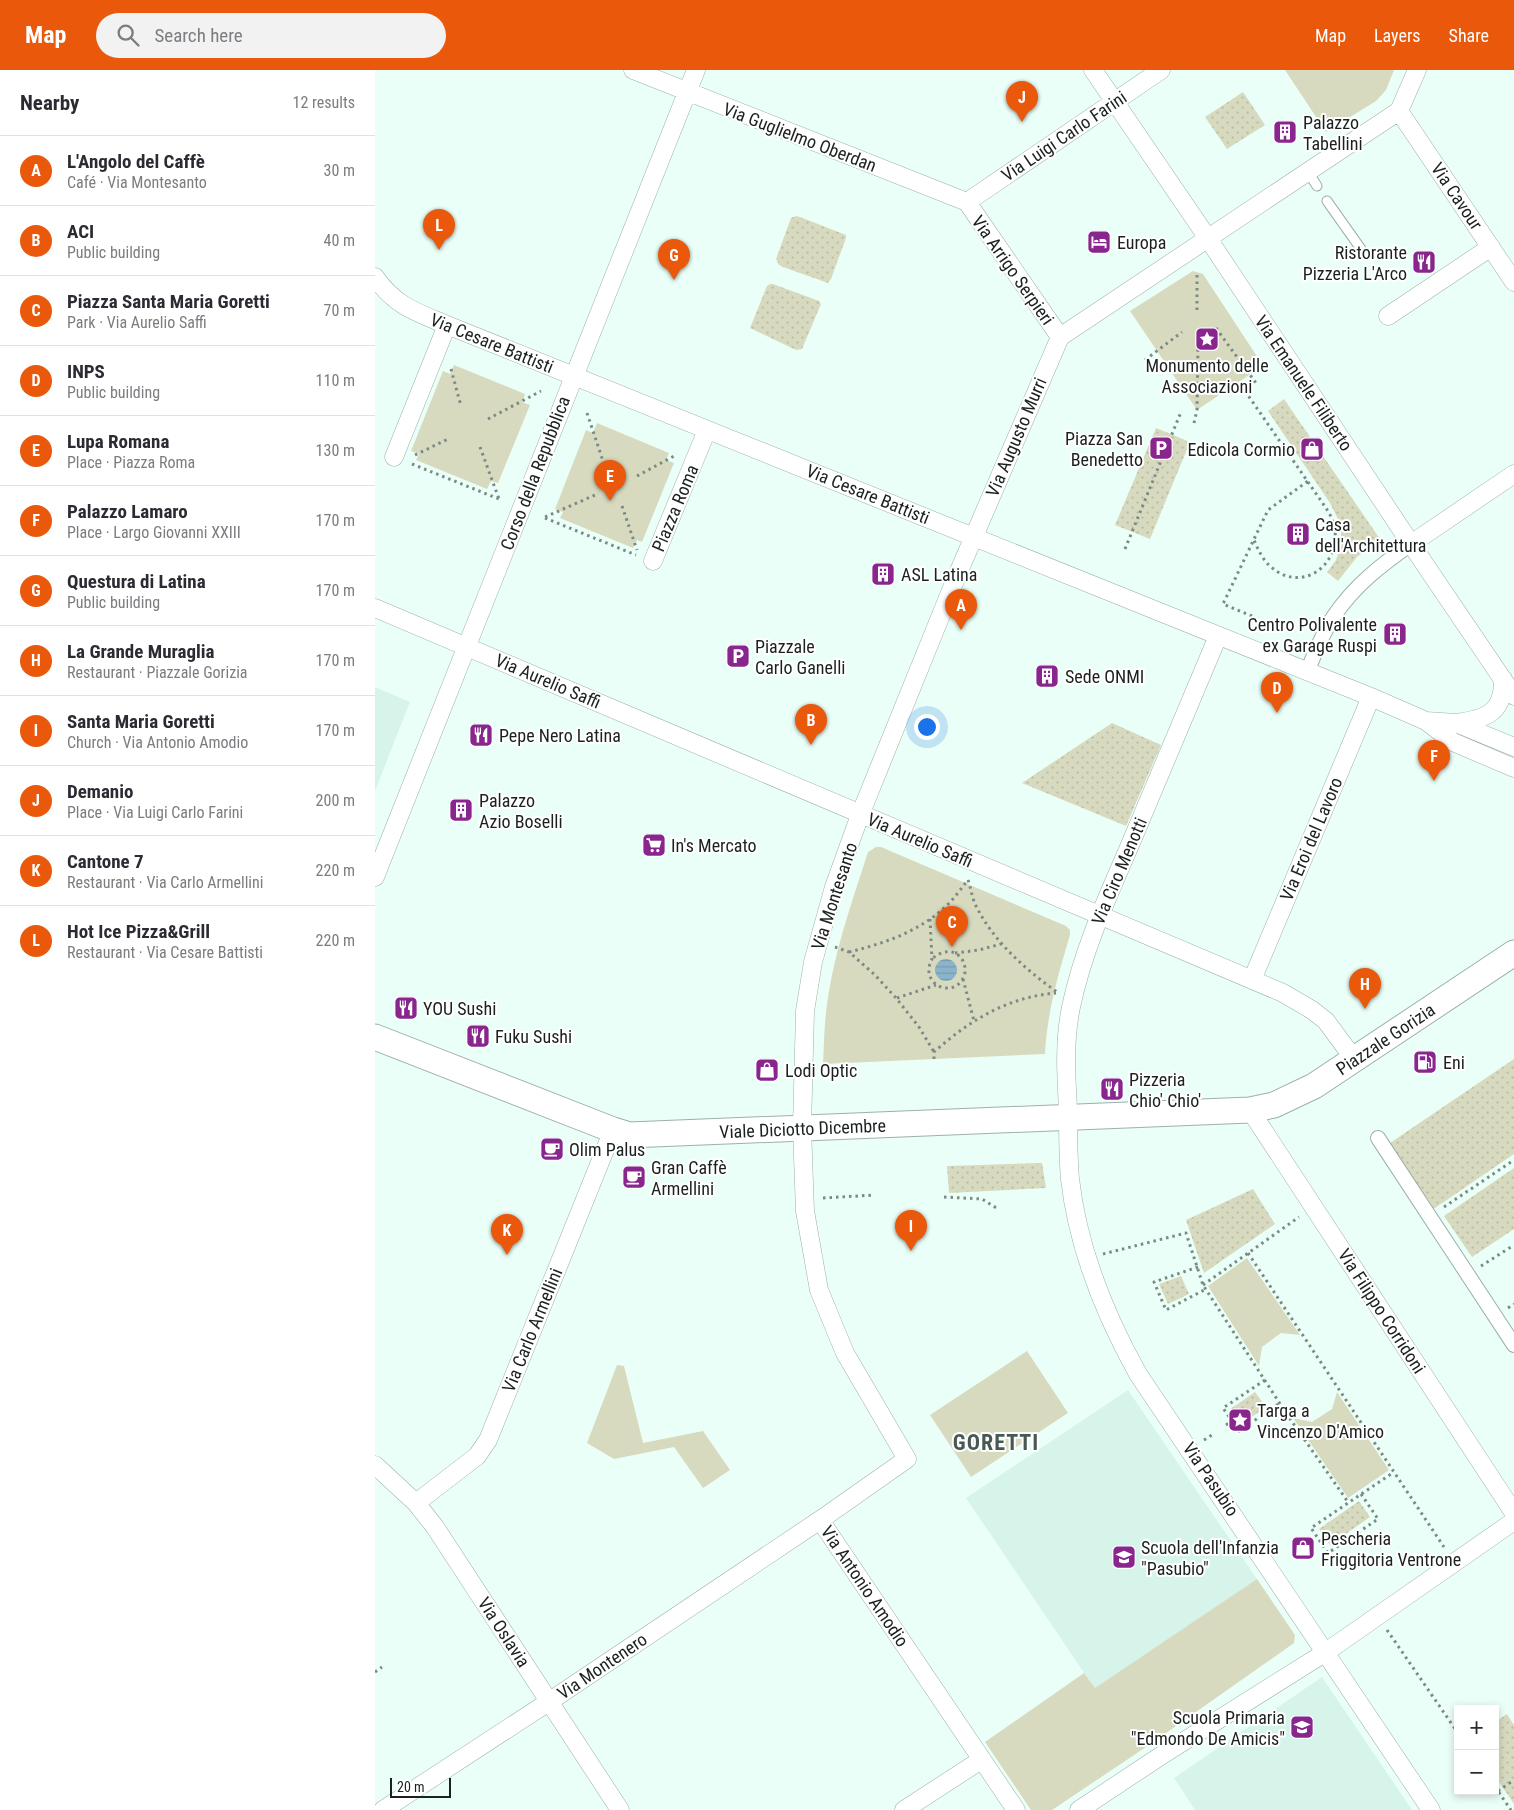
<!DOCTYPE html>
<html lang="en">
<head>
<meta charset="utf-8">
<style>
	:root { --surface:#fff; --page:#f2f2f3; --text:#2b2b33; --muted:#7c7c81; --line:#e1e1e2; --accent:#ea580c }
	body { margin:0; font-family:"Roboto Condensed",sans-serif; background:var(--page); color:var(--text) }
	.controls { position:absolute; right:15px; bottom:15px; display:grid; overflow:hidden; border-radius:0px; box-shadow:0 2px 8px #0003 }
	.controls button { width:45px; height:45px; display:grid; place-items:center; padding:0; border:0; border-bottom:1px solid var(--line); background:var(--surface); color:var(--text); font:25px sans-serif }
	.scale { position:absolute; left:15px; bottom:12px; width:61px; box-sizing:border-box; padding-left:5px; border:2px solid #1a211e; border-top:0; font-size:14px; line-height:18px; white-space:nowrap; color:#1a211e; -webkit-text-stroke:4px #fff; paint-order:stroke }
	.you { position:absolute; left:551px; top:656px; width:18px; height:18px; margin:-12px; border:4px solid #fff; border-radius:50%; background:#1a73e8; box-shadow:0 0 0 8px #1a73e833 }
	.badge { display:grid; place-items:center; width:32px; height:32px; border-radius:50%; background:var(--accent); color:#fff; font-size:16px; font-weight:700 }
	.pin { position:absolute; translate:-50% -41px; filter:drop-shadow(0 1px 2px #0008) }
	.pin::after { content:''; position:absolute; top:26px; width:18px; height:15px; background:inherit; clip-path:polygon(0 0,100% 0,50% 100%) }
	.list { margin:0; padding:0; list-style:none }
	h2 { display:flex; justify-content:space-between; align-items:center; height:65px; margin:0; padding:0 20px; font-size:21px }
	h2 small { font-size:16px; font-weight:400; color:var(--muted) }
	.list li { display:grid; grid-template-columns:32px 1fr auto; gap:15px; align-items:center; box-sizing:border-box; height:70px; padding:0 20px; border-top:1px solid var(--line) }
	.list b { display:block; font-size:19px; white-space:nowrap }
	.list p { margin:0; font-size:16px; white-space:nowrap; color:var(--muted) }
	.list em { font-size:16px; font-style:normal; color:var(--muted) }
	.icon { flex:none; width:28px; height:28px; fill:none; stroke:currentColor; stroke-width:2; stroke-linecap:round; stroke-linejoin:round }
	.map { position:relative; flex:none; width:1139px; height:1740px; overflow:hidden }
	header { display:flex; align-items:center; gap:30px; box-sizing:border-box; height:70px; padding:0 25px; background:var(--accent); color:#fff }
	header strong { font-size:24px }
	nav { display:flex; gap:28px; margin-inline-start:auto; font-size:18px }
	.search { width:350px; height:45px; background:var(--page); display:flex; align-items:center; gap:12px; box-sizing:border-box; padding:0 18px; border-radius:28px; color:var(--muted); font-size:19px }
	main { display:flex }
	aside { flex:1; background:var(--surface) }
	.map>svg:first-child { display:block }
	.built { fill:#d7f4ea }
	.grass { fill:url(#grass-dots) }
	.park { fill:#d8dabf }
	.water { fill:url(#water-rules) }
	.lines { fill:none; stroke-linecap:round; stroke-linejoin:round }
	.service-casing { stroke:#9db0a9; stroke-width:11 }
	.pedestrian-casing { stroke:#9db0a9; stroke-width:16 }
	.minor-casing { stroke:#9db0a9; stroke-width:19 }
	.secondary-casing { stroke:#9db0a9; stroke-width:27 }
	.path { stroke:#7c8a85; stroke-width:3; stroke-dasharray:2.5 4; stroke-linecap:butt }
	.service { stroke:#fff; stroke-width:9 }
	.pedestrian { stroke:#fff; stroke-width:14 }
	.minor { stroke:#fff; stroke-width:18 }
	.secondary { stroke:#fff; stroke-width:25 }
	.labels { text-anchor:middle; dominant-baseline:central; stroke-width:4; stroke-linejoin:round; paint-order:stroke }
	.poi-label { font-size:18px; fill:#1a211e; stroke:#fff; text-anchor:start }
	.street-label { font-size:18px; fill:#1a211e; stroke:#fff }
	.district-label { font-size:22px; font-weight:bold; letter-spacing:1px; fill:#485953; stroke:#fff }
</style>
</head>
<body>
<header>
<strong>Map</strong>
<div class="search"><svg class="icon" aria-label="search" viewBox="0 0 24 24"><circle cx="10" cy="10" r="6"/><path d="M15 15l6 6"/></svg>Search here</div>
<nav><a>Map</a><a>Layers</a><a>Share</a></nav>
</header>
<main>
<aside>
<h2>Nearby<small>12 results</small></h2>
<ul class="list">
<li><span class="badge">A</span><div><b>L'Angolo del Caffè</b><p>Café · Via Montesanto</p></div><em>30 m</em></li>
<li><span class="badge">B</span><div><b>ACI</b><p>Public building</p></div><em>40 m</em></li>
<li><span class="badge">C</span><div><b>Piazza Santa Maria Goretti</b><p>Park · Via Aurelio Saffi</p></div><em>70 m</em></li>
<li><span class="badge">D</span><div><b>INPS</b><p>Public building</p></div><em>110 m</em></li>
<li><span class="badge">E</span><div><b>Lupa Romana</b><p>Place · Piazza Roma</p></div><em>130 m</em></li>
<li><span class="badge">F</span><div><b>Palazzo Lamaro</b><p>Place · Largo Giovanni XXIII</p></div><em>170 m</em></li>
<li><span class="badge">G</span><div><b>Questura di Latina</b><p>Public building</p></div><em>170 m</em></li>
<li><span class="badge">H</span><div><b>La Grande Muraglia</b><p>Restaurant · Piazzale Gorizia</p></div><em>170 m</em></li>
<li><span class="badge">I</span><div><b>Santa Maria Goretti</b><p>Church · Via Antonio Amodio</p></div><em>170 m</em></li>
<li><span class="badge">J</span><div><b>Demanio</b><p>Place · Via Luigi Carlo Farini</p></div><em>200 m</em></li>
<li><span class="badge">K</span><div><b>Cantone 7</b><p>Restaurant · Via Carlo Armellini</p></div><em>220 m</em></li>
<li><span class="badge">L</span><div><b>Hot Ice Pizza&amp;Grill</b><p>Restaurant · Via Cesare Battisti</p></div><em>220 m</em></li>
</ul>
</aside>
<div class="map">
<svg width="1139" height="1740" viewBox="0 0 1139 1740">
	<defs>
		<pattern id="grass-dots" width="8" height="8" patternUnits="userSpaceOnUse" patternTransform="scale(1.25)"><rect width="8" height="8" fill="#d8dabf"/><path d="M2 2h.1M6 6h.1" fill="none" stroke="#b9bba4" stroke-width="1.8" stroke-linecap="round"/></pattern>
		<pattern id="water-rules" width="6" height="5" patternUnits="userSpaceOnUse" patternTransform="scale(1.25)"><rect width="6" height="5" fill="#8bb4cb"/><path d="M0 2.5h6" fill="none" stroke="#779aae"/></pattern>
	</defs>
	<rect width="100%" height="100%" fill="#eafff7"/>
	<path class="built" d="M0,617l35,15 -35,89z
		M753,1320l129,189 -162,110 -129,-191z
		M947,1607l90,133h-217l-21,-32z"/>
	<path class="grass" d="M868,22l22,33 -38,24 -22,-32z
		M421,146l4,1 46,18v3l-15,41 -3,4 -45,-16 -4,-2 -3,-6 15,-41z
		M395,214h3l46,17 2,3 -19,45 -6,1 -46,-22 17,-42z
		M909,329l96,140 -23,18 -19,24 -11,-9 9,-12 5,-16v-19l-11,-22 -62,-92z
		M781,358l34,14 -40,97 -35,-14z
		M737,653l49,22 -35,81 -104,-43z
		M1139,989v95l-82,56 -45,-65z
		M667,1093l4,25 -97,5 -2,-27z
		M1139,1098v61l-42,28 -28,-41z
		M878,1119l22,35 -71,49 -18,-53z
		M806,1206l8,18 -21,10 -9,-20z
		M880,1322l11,15 -26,18 -11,-15z
		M984,1431l11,16 -40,28 -11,-16z
		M1132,1644l7,11v79l-19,-28v-54z"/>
	<path class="park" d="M910,0h109l-8,20 -10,11 -50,31z
		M818,201l10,3 57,87 -8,12 -55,37 -67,-99z
		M79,295l71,29 -3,8 8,3 -32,78 -7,-2 -4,8 -71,-29 3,-6 -8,-3 32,-80 7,3z
		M222,353l72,30 -3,7 8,3 -32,79 -5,-2 -4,8 -73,-30 3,-6 -8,-3 31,-79 7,3z
		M501,777h5l185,79 4,4v5c-12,40 -23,78 -25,119l-222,10c1,-17 1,-34 3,-51 6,-55 25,-108 42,-161z
		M872,1188l53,77 -19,-2 -19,14 -3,19 -51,-80z
		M652,1281l41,62 -97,64 -41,-62z
		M242,1295l7,1 19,77 60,-12 27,39 -27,18 -29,-41 -60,12 -27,-16z
		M962,1322l52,78 -41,28 -55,-80 19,4 20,-13z
		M882,1509l38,56 -1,8 -145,102 -97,65h-21l-46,-68 99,-69 11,15z"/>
	<path class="water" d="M560 900a11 11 0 1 1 22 0a11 11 0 1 1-22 0Z"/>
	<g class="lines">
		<g class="service-casing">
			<path id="service" d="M933,102l9,14
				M952,131l34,48"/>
		</g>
		<g class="pedestrian-casing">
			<path id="pedestrian" d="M932,602c8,-19 16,-40 27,-56 20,-30 47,-51 77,-72
				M1003,1068l136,207"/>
		</g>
		<g class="minor-casing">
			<path id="minor" d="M258,0l334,132
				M718,0l114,167 204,307 103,152
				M1024,41l115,171
				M592,132l194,-132
				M592,132l93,135
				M0,207c20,29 41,35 72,48l924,372 55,24 27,21 61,26
				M1013,246l103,-69
				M685,267l339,-226 18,-41
				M19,387l53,-132
				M1036,474l103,-70
				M278,491l54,-131
				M0,538l908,385 29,17 14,11 28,38
				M843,566c-29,70 -59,139 -88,209 -23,53 -47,105 -59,162 -7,34 -5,67 -3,102 0,23 0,47 2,70 8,70 34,134 68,195l293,436
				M1051,651l30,2 58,24
				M1081,653c30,-4 48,-10 47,-44
				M0,807l321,-807
				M877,910l119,-283
				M875,1040l264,403
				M0,1395l41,38 19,24 185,283
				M41,1433l61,-47 11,-16 125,-310
				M8,1740l167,-109 270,-181
				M529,1740l77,-50
				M641,1740l-196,-290 87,-61 -62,-106 -26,-63 -14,-79 -3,-83 3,-117 8,-49 21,-75 26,-72 96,-237 104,-241
				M704,1740l80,-53 167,-105 188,-131"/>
		</g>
		<g class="secondary-casing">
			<g id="secondary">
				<path id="s1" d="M0,967l238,93 16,5 621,-25 24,-5 40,-19 200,-133"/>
			</g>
		</g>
		<path class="path" d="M822,240v-38
			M841,258l40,55
			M770,290l37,-28
			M76,299l10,37
			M870,321l81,117c3,5 7,11 8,17 9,40 -33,70 -64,41 -8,-7 -12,-17 -16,-26
			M212,343l17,51
			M113,349l53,-28
			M819,353l3,-13 1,-65
			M105,377l19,52
			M40,385l33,-16
			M37,394l87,35
			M262,406l39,-21
			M247,436l15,44
			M170,447l50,-22
			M170,448l91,37
			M750,479l56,-137
			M877,546l-29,-12 45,-94 40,-29
			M593,810c3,9 4,18 8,26 18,36 49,63 81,86
			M555,849l2,40c-14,26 23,41 32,17 2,-5 1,-11 -1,-15 -7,-13 -22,-11 -31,-2
			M460,877l14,5 26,23 21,23 23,29 15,25
			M474,882c37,-9 75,-22 102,-51 6,-6 11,-14 17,-21
			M580,883l24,-3 22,-6
			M588,909l11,42
			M522,928l39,-13
			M559,989v-7c36,-32 74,-55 122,-59
			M569,1127l38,2 16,10
			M448,1128l52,-3
			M1069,1137l70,-47
			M873,1183l196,294
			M728,1184l83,-21 17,52 83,128 62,89
			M1106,1196l33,-21
			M823,1197l-44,15 12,28 40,-21
			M828,1215l96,-68
			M1133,1238l6,-4
			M890,1310l-42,28 16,23 41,-28
			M851,1355l6,-4
			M829,1370l8,-5
			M986,1424l17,25 -50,34 -17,-25 83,-56
			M1012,1560l71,103
			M0,1602l7,-5
			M1120,1717l16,23
			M1123,1721l16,-11"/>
		<use href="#service" class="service"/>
		<use href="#pedestrian" class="pedestrian"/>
		<use href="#minor" class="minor"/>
		<use href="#secondary" class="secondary"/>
	</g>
	<defs>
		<g id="building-square" transform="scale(1.25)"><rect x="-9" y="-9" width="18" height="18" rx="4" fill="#88268e" stroke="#fff"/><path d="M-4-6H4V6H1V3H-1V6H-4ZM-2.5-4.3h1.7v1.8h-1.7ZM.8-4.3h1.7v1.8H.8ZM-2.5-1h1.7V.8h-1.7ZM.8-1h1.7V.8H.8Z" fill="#fff"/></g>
		<g id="hotel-square" transform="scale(1.25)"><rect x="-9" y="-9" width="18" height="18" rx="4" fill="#88268e" stroke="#fff"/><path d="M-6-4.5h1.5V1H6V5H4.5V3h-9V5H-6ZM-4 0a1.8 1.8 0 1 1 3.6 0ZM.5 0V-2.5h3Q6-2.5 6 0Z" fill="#fff"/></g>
		<g id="restaurant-square" transform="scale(1.25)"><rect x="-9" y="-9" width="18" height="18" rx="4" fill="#88268e" stroke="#fff"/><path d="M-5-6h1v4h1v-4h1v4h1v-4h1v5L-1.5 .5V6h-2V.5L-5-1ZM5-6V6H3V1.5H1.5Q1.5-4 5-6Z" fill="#fff"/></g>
		<g id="sight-square" transform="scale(1.25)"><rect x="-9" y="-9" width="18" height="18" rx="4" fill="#88268e" stroke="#fff"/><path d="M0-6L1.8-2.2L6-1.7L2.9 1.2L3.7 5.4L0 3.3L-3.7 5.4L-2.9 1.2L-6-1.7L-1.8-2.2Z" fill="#fff"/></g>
		<g id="parking-square" transform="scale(1.25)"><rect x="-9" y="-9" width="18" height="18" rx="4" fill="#88268e" stroke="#fff"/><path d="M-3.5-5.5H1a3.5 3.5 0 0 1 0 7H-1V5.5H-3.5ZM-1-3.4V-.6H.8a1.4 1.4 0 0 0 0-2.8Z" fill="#fff"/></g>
		<g id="shop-square" transform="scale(1.25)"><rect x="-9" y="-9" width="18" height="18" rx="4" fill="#88268e" stroke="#fff"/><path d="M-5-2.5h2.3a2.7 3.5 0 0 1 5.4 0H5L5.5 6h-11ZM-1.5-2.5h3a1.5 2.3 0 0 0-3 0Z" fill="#fff"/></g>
		<g id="supermarket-square" transform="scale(1.25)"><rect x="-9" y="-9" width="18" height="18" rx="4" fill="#88268e" stroke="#fff"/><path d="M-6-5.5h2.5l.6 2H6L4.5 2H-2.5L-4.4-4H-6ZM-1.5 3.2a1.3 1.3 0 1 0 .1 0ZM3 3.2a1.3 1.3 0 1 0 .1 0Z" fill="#fff"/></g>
		<g id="fuel-square" transform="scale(1.25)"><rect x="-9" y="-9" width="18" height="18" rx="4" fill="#88268e" stroke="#fff"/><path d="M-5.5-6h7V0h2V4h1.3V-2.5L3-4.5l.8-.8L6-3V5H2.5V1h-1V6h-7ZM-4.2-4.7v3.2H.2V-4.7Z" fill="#fff"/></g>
		<g id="cafe-square" transform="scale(1.25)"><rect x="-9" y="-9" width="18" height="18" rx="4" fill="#88268e" stroke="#fff"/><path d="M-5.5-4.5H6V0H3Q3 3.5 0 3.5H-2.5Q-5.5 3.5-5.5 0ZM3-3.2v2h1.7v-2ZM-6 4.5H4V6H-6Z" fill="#fff"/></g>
		<g id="school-square" transform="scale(1.25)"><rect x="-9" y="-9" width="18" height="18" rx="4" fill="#88268e" stroke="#fff"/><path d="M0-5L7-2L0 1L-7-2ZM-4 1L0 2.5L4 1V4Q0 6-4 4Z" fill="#fff"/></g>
	</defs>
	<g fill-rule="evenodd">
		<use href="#building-square" x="910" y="62"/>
		<use href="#hotel-square" x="724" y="172"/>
		<use href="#restaurant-square" x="1049" y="192"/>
		<use href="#sight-square" x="832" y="269"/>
		<use href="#parking-square" x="786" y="378"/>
		<use href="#shop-square" x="937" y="379"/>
		<use href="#building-square" x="923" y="464"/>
		<use href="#building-square" x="508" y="504"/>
		<use href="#building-square" x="1020" y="564"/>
		<use href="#parking-square" x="363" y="586"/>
		<use href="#building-square" x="672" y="606"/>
		<use href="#restaurant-square" x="106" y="665"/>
		<use href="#building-square" x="86" y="740"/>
		<use href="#supermarket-square" x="279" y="775"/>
		<use href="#restaurant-square" x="31" y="938"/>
		<use href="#restaurant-square" x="103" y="966"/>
		<use href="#fuel-square" x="1050" y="992"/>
		<use href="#shop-square" x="392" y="1000"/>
		<use href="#restaurant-square" x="737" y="1019"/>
		<use href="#cafe-square" x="177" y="1079"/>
		<use href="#cafe-square" x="259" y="1107"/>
		<use href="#sight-square" x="865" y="1350"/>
		<use href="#shop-square" x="928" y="1478"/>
		<use href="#school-square" x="749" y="1487"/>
		<use href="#school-square" x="927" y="1657"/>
	</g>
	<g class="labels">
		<g class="poi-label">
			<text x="928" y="52">Palazzo<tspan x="928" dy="21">Tabellini</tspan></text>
			<text x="742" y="172">Europa</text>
			<text x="1032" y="182" text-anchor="end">Ristorante<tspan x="1032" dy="21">Pizzeria L'Arco</tspan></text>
			<text x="832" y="295" text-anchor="middle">Monumento delle<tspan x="832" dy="21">Associazioni</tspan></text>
			<text x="768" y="368" text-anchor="end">Piazza San<tspan x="768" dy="21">Benedetto</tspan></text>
			<text x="920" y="379" text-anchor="end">Edicola Cormio</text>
			<text x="940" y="454">Casa<tspan x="940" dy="21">dell'Architettura</tspan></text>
			<text x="526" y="504">ASL Latina</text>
			<text x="1002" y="554" text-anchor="end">Centro Polivalente<tspan x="1002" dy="21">ex Garage Ruspi</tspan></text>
			<text x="380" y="576">Piazzale<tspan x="380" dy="21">Carlo Ganelli</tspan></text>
			<text x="690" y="606">Sede ONMI</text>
			<text x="124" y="665">Pepe Nero Latina</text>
			<text x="104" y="730">Palazzo<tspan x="104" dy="21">Azio Boselli</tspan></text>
			<text x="296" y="775">In's Mercato</text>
			<text x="48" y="938">YOU Sushi</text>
			<text x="120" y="966">Fuku Sushi</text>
			<text x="1068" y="992">Eni</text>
			<text x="410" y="1000">Lodi Optic</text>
			<text x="754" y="1009">Pizzeria<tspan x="754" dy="21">Chio' Chio'</tspan></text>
			<text x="194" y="1079">Olim Palus</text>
			<text x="276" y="1097">Gran Caffè<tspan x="276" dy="21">Armellini</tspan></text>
			<text x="882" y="1340">Targa a<tspan x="882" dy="21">Vincenzo D'Amico</tspan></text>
			<text x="946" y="1468">Pescheria<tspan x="946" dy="21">Friggitoria Ventrone</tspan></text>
			<text x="766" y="1477">Scuola dell'Infanzia<tspan x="766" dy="21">"Pasubio"</tspan></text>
			<text x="910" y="1647" text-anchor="end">Scuola Primaria<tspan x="910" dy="21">"Edmondo De Amicis"</tspan></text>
		</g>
		<g class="street-label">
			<text transform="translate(689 66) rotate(-34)">Via Luigi Carlo Farini</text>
			<text transform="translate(425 67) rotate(21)">Via Guglielmo Oberdan</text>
			<text transform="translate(1082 126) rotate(56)">Via Cavour</text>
			<text transform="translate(638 200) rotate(55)">Via Arrigo Serpieri</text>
			<text transform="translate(117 273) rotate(22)">Via Cesare Battisti</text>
			<text transform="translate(929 313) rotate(56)">Via Emanuele Filiberto</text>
			<text transform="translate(641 367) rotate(-67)">Via Augusto Murri</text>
			<text transform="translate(160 403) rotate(-69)">Corso della Repubblica</text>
			<text transform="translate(493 424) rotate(22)">Via Cesare Battisti</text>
			<text transform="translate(300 438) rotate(-67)">Piazza Roma</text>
			<text transform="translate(173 611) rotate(23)">Via Aurelio Saffi</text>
			<text transform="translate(936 769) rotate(-67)">Via Eroi del Lavoro</text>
			<text transform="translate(545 770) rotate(23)">Via Aurelio Saffi</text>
			<text transform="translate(744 801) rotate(-67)">Via Ciro Menotti</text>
			<text transform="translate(459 826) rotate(-72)">Via Montesanto</text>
			<text stroke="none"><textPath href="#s1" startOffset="1048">Piazzale Gorizia</textPath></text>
			<text stroke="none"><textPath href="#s1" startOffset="446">Viale Diciotto Dicembre</textPath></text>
			<text transform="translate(1007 1241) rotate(57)">Via Filippo Corridoni</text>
			<text transform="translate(157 1260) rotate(-68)">Via Carlo Armellini</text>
			<text transform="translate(836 1409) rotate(56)">Via Pasubio</text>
			<text transform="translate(490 1516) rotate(56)">Via Antonio Amodio</text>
			<text transform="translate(129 1562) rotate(57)">Via Oslavia</text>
			<text transform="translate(227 1596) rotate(-34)">Via Montenero</text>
		</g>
		<g class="district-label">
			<text x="621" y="1372">GORETTI</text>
		</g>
	</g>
</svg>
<div class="controls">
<button>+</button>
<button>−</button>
</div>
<div class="scale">20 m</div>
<div class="you"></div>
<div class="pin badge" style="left:586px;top:560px">A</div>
<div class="pin badge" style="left:436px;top:675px">B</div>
<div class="pin badge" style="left:577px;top:877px">C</div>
<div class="pin badge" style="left:902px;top:643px">D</div>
<div class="pin badge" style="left:235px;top:431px">E</div>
<div class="pin badge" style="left:1059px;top:711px">F</div>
<div class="pin badge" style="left:299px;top:210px">G</div>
<div class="pin badge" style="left:990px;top:939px">H</div>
<div class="pin badge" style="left:536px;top:1181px">I</div>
<div class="pin badge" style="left:647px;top:52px">J</div>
<div class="pin badge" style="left:132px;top:1185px">K</div>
<div class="pin badge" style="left:64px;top:180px">L</div>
</div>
</main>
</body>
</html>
